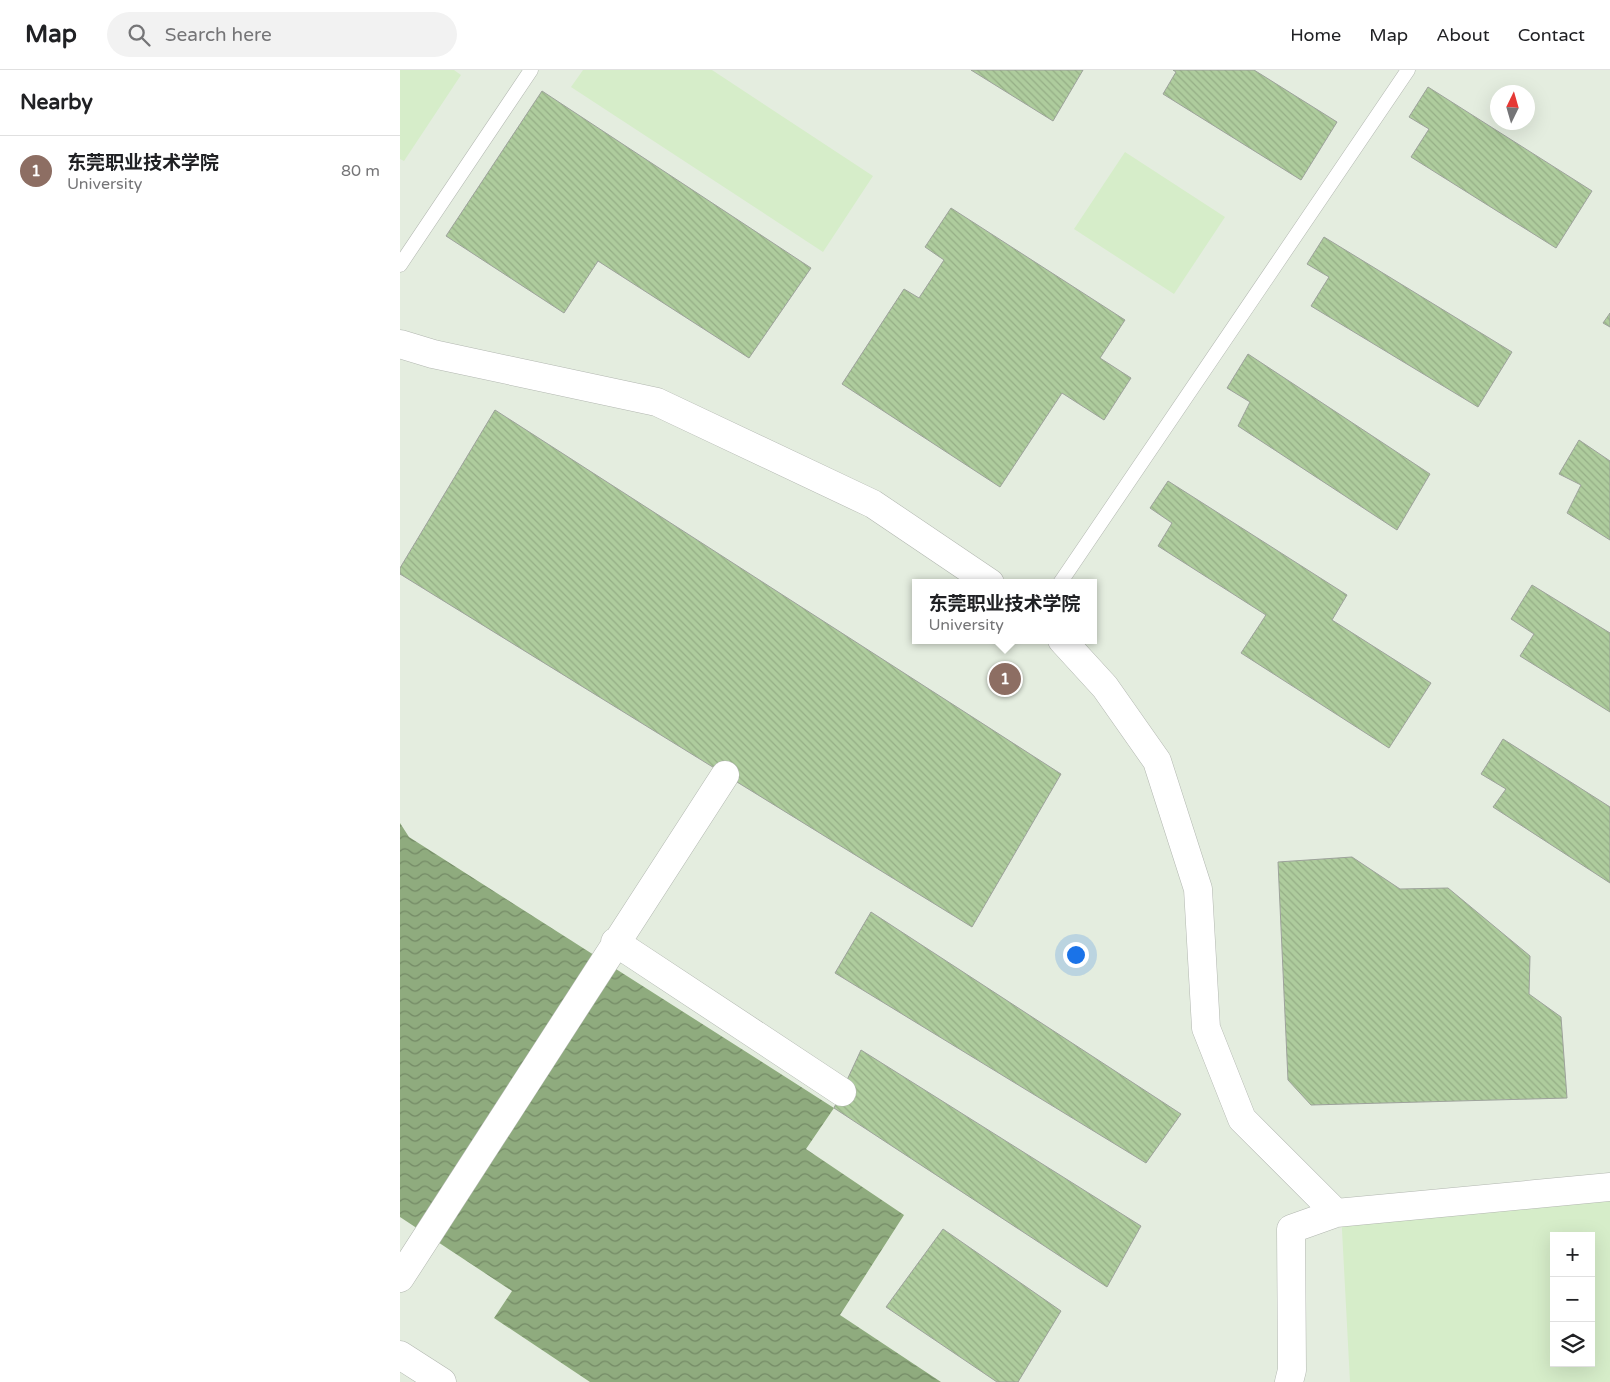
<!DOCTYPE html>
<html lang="en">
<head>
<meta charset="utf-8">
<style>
	:root { --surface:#fff; --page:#f2f2f2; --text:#202124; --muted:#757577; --line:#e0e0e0; --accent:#ea580c }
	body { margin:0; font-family:"Varela Round","Noto Sans SC",sans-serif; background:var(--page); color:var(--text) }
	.controls { position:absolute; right:15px; bottom:15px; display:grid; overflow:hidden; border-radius:0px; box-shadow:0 5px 20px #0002 }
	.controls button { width:45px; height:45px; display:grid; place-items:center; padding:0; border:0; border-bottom:1px solid var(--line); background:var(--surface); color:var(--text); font:25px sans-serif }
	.compass { position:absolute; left:1090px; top:15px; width:45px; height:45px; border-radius:50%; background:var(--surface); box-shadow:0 5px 20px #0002; rotate:5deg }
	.you { position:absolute; left:675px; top:884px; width:18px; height:18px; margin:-12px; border:4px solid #fff; border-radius:50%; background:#1a73e8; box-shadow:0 0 0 8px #1a73e833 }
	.badge { display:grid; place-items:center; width:32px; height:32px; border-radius:50%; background:var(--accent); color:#fff; font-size:16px; font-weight:700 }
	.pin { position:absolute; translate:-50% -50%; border:2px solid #fff; box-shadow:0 1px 5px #0006 }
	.popup { position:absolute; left:512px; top:509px; width:185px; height:65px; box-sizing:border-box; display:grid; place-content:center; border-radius:0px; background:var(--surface); filter:drop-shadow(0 1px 4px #0005); font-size:16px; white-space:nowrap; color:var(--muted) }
	.popup b { font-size:19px; color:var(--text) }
	.popup::after { content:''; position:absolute; left:50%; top:100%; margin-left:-10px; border:10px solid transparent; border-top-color:var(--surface) }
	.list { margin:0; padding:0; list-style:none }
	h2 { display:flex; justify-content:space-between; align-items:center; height:65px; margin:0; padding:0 20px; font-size:21px }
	h2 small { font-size:16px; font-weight:400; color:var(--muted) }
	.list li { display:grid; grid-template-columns:32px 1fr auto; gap:15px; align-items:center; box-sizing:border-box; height:70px; padding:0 20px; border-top:1px solid var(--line) }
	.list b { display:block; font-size:19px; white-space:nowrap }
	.list p { margin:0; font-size:16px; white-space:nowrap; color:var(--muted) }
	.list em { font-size:16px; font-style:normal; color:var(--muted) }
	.icon { flex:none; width:28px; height:28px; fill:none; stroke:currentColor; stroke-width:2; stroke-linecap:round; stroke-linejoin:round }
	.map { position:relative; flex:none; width:1210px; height:1312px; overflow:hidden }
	header { display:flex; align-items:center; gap:30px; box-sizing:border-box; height:70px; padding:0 25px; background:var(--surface); border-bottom:1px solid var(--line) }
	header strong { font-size:24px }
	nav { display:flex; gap:28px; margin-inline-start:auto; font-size:18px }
	.search { width:350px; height:45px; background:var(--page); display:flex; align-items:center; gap:12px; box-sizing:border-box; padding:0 18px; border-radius:28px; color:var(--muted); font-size:19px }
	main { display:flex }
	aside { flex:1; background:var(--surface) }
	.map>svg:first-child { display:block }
	.built { fill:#e4eddf; fill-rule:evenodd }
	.grass { fill:#d6edc9; fill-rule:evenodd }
	.water { fill:url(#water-waves) }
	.building { fill:url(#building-back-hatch); stroke:#9da29b }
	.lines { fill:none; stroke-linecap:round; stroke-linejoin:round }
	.service-casing { stroke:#b2b7b0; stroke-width:15 }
	.minor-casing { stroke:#b2b7b0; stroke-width:29 }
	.service { stroke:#fff; stroke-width:14 }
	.minor { stroke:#fff; stroke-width:28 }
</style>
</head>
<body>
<header>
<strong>Map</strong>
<div class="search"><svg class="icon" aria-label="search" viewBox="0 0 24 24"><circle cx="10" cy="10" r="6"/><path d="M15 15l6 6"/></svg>Search here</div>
<nav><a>Home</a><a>Map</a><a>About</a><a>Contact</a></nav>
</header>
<main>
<aside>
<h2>Nearby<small></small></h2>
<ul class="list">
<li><span class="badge" style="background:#8d6e63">1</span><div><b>东莞职业技术学院</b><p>University</p></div><em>80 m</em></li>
</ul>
</aside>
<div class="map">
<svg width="1210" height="1312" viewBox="0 0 1210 1312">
	<defs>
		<pattern id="water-waves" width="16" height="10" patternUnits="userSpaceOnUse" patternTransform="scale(1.25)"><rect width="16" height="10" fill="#8fab7e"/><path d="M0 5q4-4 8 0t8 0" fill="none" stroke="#748a66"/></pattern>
		<pattern id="building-back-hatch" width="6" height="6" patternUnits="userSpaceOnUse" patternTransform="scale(1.25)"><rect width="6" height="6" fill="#aecc9d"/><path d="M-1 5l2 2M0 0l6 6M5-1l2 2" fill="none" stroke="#95ae86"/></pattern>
	</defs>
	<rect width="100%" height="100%" fill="#f3f8f0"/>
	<path class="built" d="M0,0h1210v1312h-1210zM1098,22h30v30h-30zM516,513h178v57h-178zM1154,1166h37v127h-37z"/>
	<path class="grass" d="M0,0h54l7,5 -57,86 -4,-2z
		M183,0h129l161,106 -50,76 -252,-165z
		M725,82l100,65 -51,77 -100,-65z
		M1210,1126v186h-260l-9,-171zM1154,1166h37v127h-37z"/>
	<path class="water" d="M0,753l9,14 425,271 -28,41 98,66 -64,100 101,67h-351l-96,-64 18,-27 -112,-74z"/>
	<path class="building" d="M571,0h112l-30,51z
		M773,0h81l83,52 -36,58 -138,-86 13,-22z
		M1028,17l164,104 -36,57 -145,-91 18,-28 -20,-12z
		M142,21l269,177 -62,90 -151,-97 -34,52 -118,-77z
		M551,138l174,112 -25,38 31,20 -27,42 -42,-27 -62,94 -158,-103 62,-95 15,9 25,-38 -19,-13z
		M924,167l188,115 -34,55 -167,-101 18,-29 -22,-13z
		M1210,243v14l-7,-4z
		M848,284l182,120 -33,56 -159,-104 12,-24 -23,-14z
		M95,340l566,364 -89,153 -572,-353v-6z
		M1179,370l31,21v79l-43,-27 14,-28 -22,-11z
		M768,411l179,114 -15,25 99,63 -42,65 -148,-95 25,-38 -108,-69 14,-23 -22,-15z
		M1132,515l78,48v79l-90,-56 14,-22 -23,-15z
		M1103,669l107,68v76l-117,-76 13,-18 -25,-15z
		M952,787l48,32 48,-1 82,68 -1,38 32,23 6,81 -256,7 -23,-25 -10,-218z
		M471,842l310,202 -35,49 -311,-190z
		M461,980l280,176 -34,61 -273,-179z
		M543,1159l118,82 -43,71h-21l-111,-75z"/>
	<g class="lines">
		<g class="service-casing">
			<path id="service" d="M0,195l131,-195
				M660,513l348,-513"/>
		</g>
		<g class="minor-casing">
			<path id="minor" d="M0,274l33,10 224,48 216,102 117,79
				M662,570l43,47 52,74 41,128 8,139 36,91 94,94 -45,16 1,141 -3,12
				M215,872l227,150
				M936,1143l274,-26
				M0,1208l325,-503
				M0,1285l42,27"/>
		</g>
		<use href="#service" class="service"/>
		<use href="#minor" class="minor"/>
	</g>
</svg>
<div class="controls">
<button>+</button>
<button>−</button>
<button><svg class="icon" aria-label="layers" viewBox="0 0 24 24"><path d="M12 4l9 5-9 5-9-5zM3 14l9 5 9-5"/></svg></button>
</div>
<svg class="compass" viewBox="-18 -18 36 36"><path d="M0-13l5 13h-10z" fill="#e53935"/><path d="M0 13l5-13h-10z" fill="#757577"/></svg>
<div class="you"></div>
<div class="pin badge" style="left:605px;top:609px;background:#8d6e63">1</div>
<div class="popup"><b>东莞职业技术学院</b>University</div>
</div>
</main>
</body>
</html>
